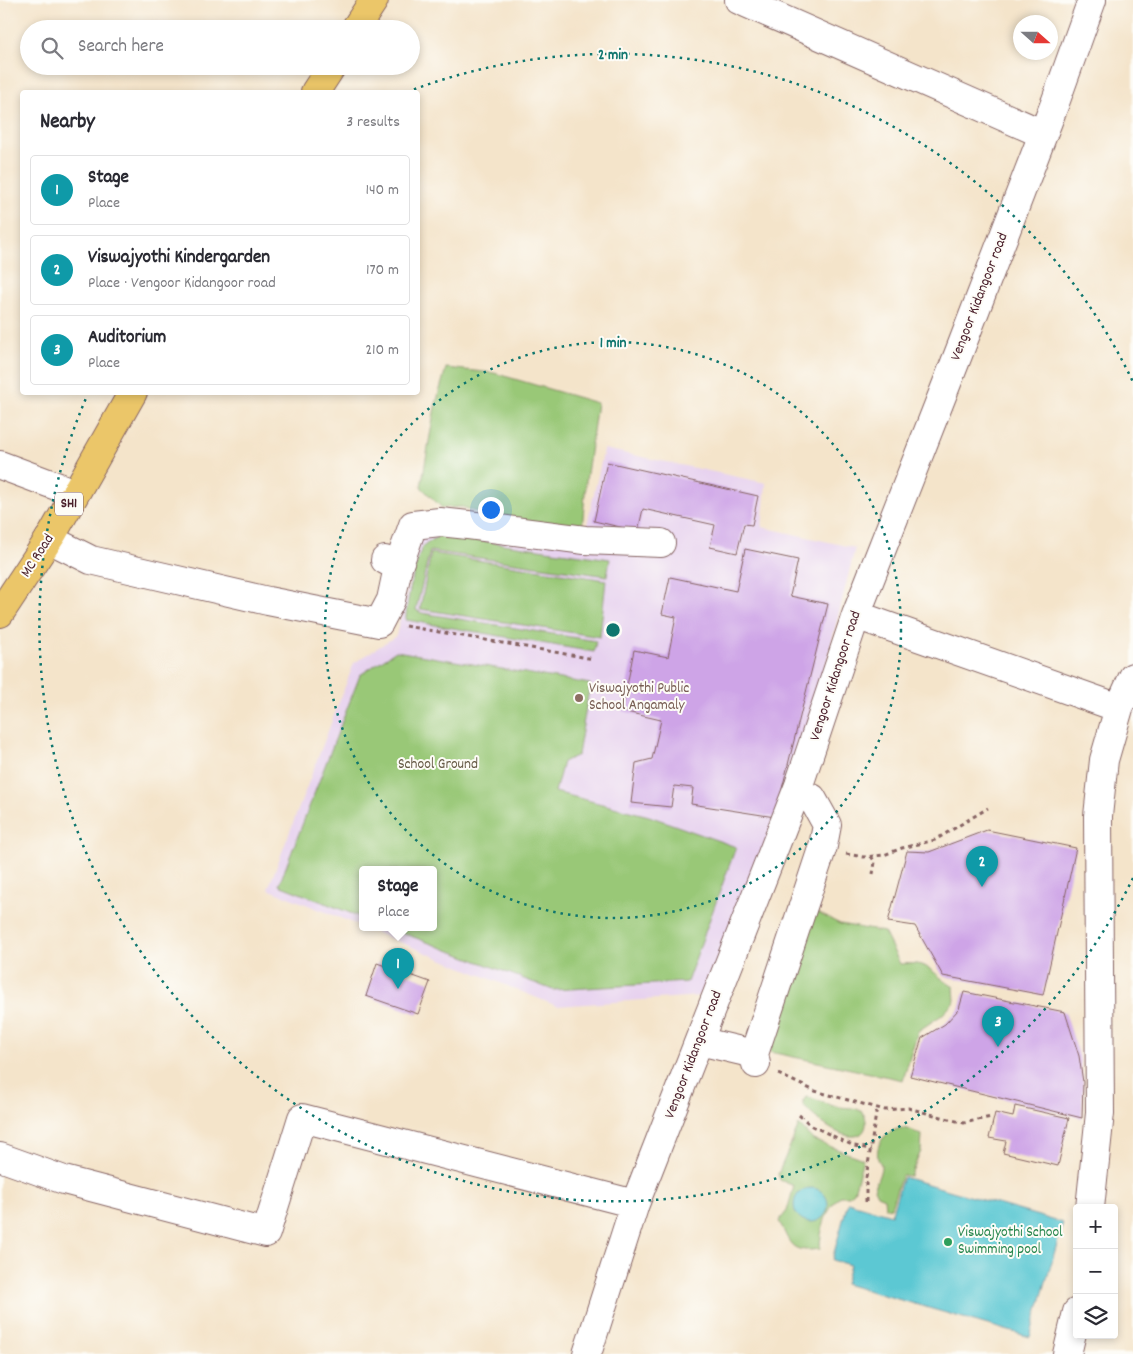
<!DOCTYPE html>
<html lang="en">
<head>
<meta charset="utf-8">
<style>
	:root { --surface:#fff; --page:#f2f2f3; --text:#2b2b33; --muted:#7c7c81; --line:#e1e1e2; --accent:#1f6fb2 }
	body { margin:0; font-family:Dekko,sans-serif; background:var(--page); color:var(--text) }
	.controls { position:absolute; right:15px; bottom:15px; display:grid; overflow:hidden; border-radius:5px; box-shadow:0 2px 8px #0003 }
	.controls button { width:45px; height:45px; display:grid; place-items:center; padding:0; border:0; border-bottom:1px solid var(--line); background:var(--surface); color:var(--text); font:25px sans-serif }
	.compass { position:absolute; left:1013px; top:15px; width:45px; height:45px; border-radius:50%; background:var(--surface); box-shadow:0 2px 8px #0003; rotate:111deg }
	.you { position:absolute; left:490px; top:509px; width:18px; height:18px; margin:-12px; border:4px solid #fff; border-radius:50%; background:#1a73e8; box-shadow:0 0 0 8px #1a73e833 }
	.badge { display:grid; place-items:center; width:32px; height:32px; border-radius:50%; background:var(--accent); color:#fff; font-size:16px; font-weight:700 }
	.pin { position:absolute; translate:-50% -41px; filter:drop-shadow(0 1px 2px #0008) }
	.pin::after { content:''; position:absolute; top:26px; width:18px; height:15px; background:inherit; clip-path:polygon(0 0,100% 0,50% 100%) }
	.popup { position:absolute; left:359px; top:866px; width:78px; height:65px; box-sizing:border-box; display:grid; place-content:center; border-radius:5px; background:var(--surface); filter:drop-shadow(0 1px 4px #0005); font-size:16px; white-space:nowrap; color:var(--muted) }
	.popup b { font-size:19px; color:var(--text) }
	.popup::after { content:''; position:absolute; left:50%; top:100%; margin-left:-10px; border:10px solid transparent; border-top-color:var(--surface) }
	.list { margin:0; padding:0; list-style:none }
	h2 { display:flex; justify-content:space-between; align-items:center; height:65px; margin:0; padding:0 20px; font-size:21px }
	h2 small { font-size:16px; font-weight:400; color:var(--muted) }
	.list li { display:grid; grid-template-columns:32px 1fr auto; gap:15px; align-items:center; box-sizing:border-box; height:70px; margin:0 10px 10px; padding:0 10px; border:1px solid var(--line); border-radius:5px }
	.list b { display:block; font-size:19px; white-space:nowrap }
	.list p { margin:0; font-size:16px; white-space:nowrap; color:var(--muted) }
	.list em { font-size:16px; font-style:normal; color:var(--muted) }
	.icon { flex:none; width:28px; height:28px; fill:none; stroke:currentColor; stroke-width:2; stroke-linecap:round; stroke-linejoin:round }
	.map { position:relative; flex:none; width:1133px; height:1354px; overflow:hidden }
	.search { position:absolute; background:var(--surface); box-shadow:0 2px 8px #0003; left:20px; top:20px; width:400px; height:55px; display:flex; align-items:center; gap:12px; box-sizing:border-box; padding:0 18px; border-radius:28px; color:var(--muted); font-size:19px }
	.panel { position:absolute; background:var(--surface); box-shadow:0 2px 8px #0003; left:20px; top:90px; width:400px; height:305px; border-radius:5px }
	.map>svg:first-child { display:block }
	.built { fill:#e7d2ef }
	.green { fill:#99c877; stroke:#727451 }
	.water { fill:#5bc8d3; stroke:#52747f }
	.building { fill:#cea4e7 }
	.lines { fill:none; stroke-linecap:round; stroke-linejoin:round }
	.minor-casing { stroke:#866463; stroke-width:30 }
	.major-casing { stroke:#866463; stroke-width:30 }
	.path { stroke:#866463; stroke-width:3; stroke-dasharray:4 4; stroke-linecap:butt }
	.minor { stroke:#fff; stroke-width:28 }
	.major { stroke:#ebc669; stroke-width:28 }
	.ring { fill:none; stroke:#0f766e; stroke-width:2.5; stroke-dasharray:2.5 5 }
	.education-dot { fill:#8d6e63; stroke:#fdfcf7; stroke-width:2 }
	.leisure-dot { fill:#2e9e5b; stroke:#fdfcf7; stroke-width:2 }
	.labels { text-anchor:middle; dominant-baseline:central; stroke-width:4; stroke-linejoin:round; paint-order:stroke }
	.shield { fill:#fdfcf7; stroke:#806168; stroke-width:1 }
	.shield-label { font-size:14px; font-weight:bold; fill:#4a1f2b }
	.street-label { font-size:15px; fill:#4a1f2b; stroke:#fdfcf7 }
	.education-label { font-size:15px; fill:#785e54; stroke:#fdfcf7; text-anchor:start }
	.park-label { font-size:15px; fill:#665a46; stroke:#fdfcf7 }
	.leisure-label { font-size:15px; fill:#27864d; stroke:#fdfcf7; text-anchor:start }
	.centre { fill:#0f766e; stroke:#fdfcf7; stroke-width:2.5 }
	.ring-label { font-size:15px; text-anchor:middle; font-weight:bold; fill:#0f766e; stroke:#fdfcf7; stroke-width:4; stroke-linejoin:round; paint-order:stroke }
</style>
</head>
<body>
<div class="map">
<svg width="1133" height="1354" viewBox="0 0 1133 1354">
	<rect width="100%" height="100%" fill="#fdfcf7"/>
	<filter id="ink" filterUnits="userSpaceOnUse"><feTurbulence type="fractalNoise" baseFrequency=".02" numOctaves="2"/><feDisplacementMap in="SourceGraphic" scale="10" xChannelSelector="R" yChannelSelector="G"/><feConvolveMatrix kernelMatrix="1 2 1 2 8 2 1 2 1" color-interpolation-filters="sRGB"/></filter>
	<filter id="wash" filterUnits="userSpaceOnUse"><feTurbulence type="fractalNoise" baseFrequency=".0096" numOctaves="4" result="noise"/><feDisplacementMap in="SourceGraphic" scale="20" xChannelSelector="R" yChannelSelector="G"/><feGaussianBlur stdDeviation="1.12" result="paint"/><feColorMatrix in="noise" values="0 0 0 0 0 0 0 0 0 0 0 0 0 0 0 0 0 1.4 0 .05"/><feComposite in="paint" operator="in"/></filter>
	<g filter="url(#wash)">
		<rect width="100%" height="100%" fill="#f4e4ca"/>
		<path class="built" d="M604,449l162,34 -4,44 93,21 -46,185 -30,101 -79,162 -143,10 -192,-78h68v-58h-70v57l-95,-38 86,-226 42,-27 25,-103 165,-4z"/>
		<path class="green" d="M446,368l48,5 103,30 -11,78 -4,49 -90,-13 -30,-10 -20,1 -21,-21 14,-80z
			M439,535l171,24 -3,17 -177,-25 -14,59 6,3 174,28 -2,11 -188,-32c-1,-11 10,-64 17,-73 4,-4 11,-8 16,-12z
			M431,553l175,27 -6,57 -180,-28z
			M396,651l194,33 -12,71 -15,7 -8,30 94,24 87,31 -49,135 -134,8 -163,-62h43v-58h-70v48l-84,-33 81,-210z
			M812,910l28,14 44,8 16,32c32,-3 30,9 54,23l1,14 -13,14 -24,16 -15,49 -133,-28 23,-88z
			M806,1097c12,2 22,9 34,10 6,1 13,0 19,3 11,6 9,25 -4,26 -17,2 -42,-19 -52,-31v-4z
			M799,1125l14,15 50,19 -9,33 -5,4h-9c-14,13 -20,34 -20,53 -30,4 -29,-4 -41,-28l8,-10 7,-25 -14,-6 -2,-6z
			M901,1128l7,1 14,6 -1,16 -11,25 -8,-1 -11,32 -6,1 -1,-10 -7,-3 -3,-6c2,-7 7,-16 7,-23 0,-3 -2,-4 -3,-7 -3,-17 8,-27 23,-31z"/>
		<path class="water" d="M903,1177l160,46 -33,114 -185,-53 5,-19 -18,-5 16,-58 43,13z
			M794 1205a17 17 0 1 1 34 0a17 17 0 1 1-34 0Z"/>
		<g id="blocks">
			<path class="building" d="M607,462l151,34 -6,29 -8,-1 -7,29 -27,-6 5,-22 -72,-16 -5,22 -44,-10z
				M745,549l53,11 -8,36 38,8 -53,213 -84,-13 2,-16 -19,-2 -3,21 -40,-4 5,-40 16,-4 9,-39 -39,-9 12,-61 34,7 8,-40 -14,-3 8,-37 66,14z
				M987,830l89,18 -33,147 -100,-19 -28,-50 -27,-4 19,-71 22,1z
				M377,963l53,19 -12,32 -52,-18z
				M964,992l101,20 14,44 4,26 -1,36 -172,-42 12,-38 23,-14 14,-15z
				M1015,1106l54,12 -11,48 -55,-13 3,-12 -17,-3 6,-25 18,4z"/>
		</g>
	</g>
	<g filter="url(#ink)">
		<use href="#blocks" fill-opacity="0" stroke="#866463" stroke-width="1"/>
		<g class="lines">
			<g class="minor-casing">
				<path id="minor" d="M739,0l304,134
					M0,465l75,28
					M49,539l42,21 177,41 111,22 12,-23 7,-33 -13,-7
					M398,567l15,-42 27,-3 28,3 117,15 76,3
					M856,615l263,93
					M699,1041l55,13 2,10
					M754,1054l69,-208 4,-21 -15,-27 -16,-4
					M0,1157l64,23 202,53 36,-115 333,86
					M1090,1208l10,-95 -2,-297 6,-56 15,-52 14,-31
					M587,1354l48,-150 164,-419 57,-170 102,-260 97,-252 37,-103
					M1067,1354l10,-42"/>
			</g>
			<g class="major-casing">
				<path id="major" d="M355,29l19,-29
					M315,92l17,-26
					M0,613l53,-80 80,-141"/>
			</g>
			<path class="path" d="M405,626l189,33
				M846,854l18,3 20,-2 18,-7 33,-8 53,-32
				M871,856l4,6 -2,12
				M778,1074l37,17 70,19 23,-2 56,15 27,-6
				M799,1115l13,11 42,20 17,3
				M866,1202v-24l11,-71"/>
			<use href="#minor" class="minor"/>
			<use href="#major" class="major"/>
		</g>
	</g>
	<g class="ring">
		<circle cx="613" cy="630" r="288"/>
		<path d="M1133 878A576 576 0 0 1 87 396M407 92A576 576 0 0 1 1133 382"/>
	</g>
	<circle class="education-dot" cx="579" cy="698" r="5"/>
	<circle class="leisure-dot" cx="948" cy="1242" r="5"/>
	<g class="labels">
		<rect class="shield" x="55" y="492.5" width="28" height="23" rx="4"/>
		<g class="shield-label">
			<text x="69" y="504">SH1</text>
		</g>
		<g class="street-label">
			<text transform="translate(980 297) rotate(-69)">Vengoor Kidangoor road</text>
			<text transform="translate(38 556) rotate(-57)">MC Road</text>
			<text transform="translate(836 676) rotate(-72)">Vengoor Kidangoor road</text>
			<text transform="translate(694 1055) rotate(-69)">Vengoor Kidangoor road</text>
		</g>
		<g class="education-label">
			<text x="589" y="689">Viswajyothi Public<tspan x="589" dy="17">School Angamaly</tspan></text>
		</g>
		<g class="park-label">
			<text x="438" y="765">School Ground</text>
		</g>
		<g class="leisure-label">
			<text x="958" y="1233">Viswajyothi School<tspan x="958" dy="17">Swimming pool</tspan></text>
		</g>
	</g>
	<circle cx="613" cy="630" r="8" class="centre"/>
	<g class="ring-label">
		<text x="613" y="59">2 min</text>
		<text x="613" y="347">1 min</text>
	</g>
</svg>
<div class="controls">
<button>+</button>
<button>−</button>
<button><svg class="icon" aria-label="layers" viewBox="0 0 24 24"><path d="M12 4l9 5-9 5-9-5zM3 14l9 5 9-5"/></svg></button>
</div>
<svg class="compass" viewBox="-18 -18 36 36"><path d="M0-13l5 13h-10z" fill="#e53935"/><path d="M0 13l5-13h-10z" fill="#7c7c81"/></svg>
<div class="you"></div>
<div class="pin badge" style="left:398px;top:989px;background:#0f9aa8">1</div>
<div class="popup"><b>Stage</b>Place</div>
<div class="pin badge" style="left:982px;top:887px;background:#0f9aa8">2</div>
<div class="pin badge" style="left:998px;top:1047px;background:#0f9aa8">3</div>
<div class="search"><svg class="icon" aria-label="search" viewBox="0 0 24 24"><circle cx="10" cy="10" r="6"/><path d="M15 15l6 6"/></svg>Search here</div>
<section class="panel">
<h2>Nearby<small>3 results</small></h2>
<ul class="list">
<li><span class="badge" style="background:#0f9aa8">1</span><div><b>Stage</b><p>Place</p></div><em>140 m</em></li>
<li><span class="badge" style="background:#0f9aa8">2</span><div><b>Viswajyothi Kindergarden</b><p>Place · Vengoor Kidangoor road</p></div><em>170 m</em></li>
<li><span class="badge" style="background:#0f9aa8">3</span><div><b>Auditorium</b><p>Place</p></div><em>210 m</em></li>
</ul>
</section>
</div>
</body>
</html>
